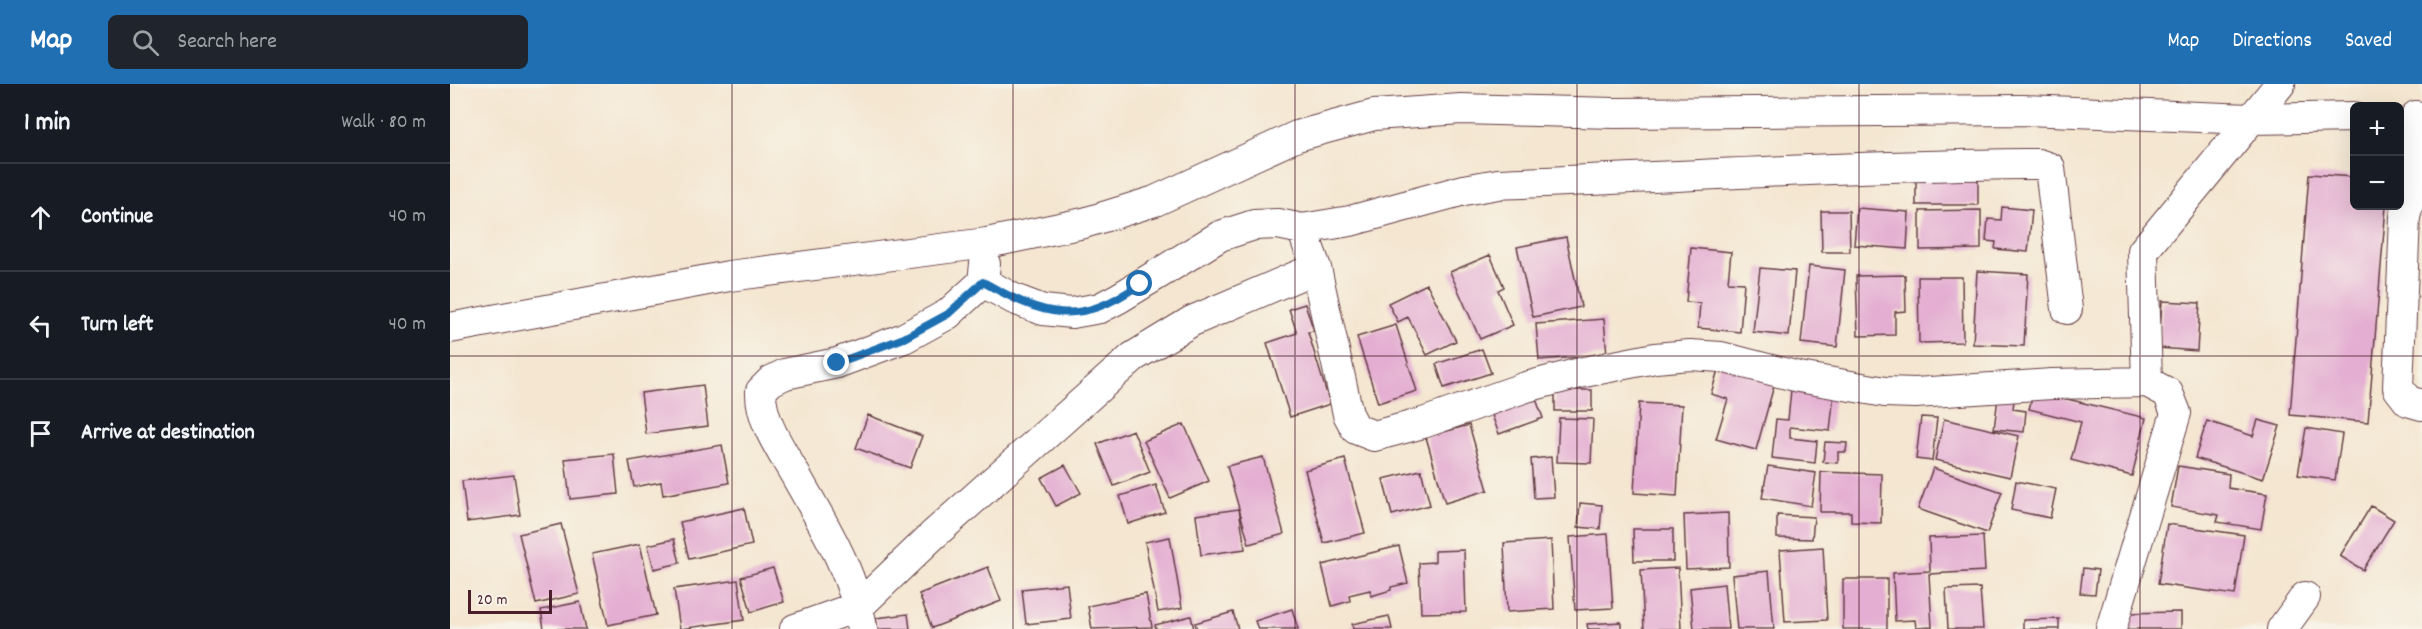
<!DOCTYPE html>
<html lang="en">
<head>
<meta charset="utf-8">
<style>
	:root { --surface:#171b24; --page:#20242c; --text:#f1f3f6; --muted:#9ea1a6; --line:#363941; --accent:#1f6fb2 }
	body { margin:0; font-family:Dekko,sans-serif; background:var(--page); color:var(--text) }
	.controls { position:absolute; right:18px; top:18px; display:grid; overflow:hidden; border-radius:9px; box-shadow:0 6px 24px #0002 }
	.controls button { width:54px; height:54px; display:grid; place-items:center; padding:0; border:0; border-bottom:2px solid var(--line); background:var(--surface); color:var(--text); font:30px sans-serif }
	.scale { position:absolute; left:18px; bottom:15px; width:84px; box-sizing:border-box; padding-left:6px; border:3px solid #4a1f2b; border-top:0; font-size:16px; line-height:21px; white-space:nowrap; color:#4a1f2b; -webkit-text-stroke:4px #f7f3e8; paint-order:stroke }
	.stop { position:absolute; width:18px; height:18px; margin:-14px; border:4px solid #1f6fb2; border-radius:50%; background:#fff }
	.stop.end { background:#1f6fb2; border-color:#fff; box-shadow:0 2px 6px #0008 }
	.list { margin:0; padding:0; list-style:none }
	h2 { display:flex; justify-content:space-between; align-items:center; height:78px; margin:0; padding:0 24px; font-size:26px }
	h2 small { font-size:20px; font-weight:400; color:var(--muted) }
	.list li { display:grid; grid-template-columns:39px 1fr auto; gap:18px; align-items:center; box-sizing:border-box; height:108px; padding:0 24px; border-top:2px solid var(--line) }
	.list b { display:block; font-size:22px; white-space:nowrap }
	.list em { font-size:20px; font-style:normal; color:var(--muted) }
	.icon { flex:none; width:33px; height:33px; fill:none; stroke:currentColor; stroke-width:2; stroke-linecap:round; stroke-linejoin:round }
	.map { position:relative; flex:none; width:1972px; height:545px; overflow:hidden }
	header { display:flex; align-items:center; gap:36px; box-sizing:border-box; height:84px; padding:0 30px; background:var(--accent); color:#fff }
	header strong { font-size:28px }
	nav { display:flex; gap:33px; margin-inline-start:auto; font-size:21px }
	.search { width:420px; height:54px; background:var(--page); display:flex; align-items:center; gap:15px; box-sizing:border-box; padding:0 21px; border-radius:9px; color:var(--muted); font-size:22px }
	main { display:flex }
	aside { flex:1; background:var(--surface) }
	.map>svg:first-child { display:block }
	.building { fill:#e4aed2 }
	.lines { fill:none; stroke-linecap:round; stroke-linejoin:round }
	.minor-casing { stroke:#643d44; stroke-width:32 }
	.minor { stroke:#fff; stroke-width:30 }
	.route { stroke:#1f6fb2; stroke-width:8 }
	.grid { fill:none; stroke:#4a1f2b; stroke-width:1.5; stroke-opacity:0.55 }
</style>
</head>
<body>
<header>
<strong>Map</strong>
<div class="search"><svg class="icon" aria-label="search" viewBox="0 0 24 24"><circle cx="10" cy="10" r="6"/><path d="M15 15l6 6"/></svg>Search here</div>
<nav><a>Map</a><a>Directions</a><a>Saved</a></nav>
</header>
<main>
<aside>
<h2>1 min<small>Walk · 80 m</small></h2>
<ul class="list">
<li><svg class="icon" aria-label="ahead" viewBox="0 0 24 24"><path d="M12 20V5M6 11l6-6 6 6"/></svg><div><b>Continue</b></div><em>40 m</em></li>
<li><svg class="icon" aria-label="left" viewBox="0 0 24 24"><path d="M17 20v-9H6M10 6l-5 5 5 5"/></svg><div><b>Turn left</b></div><em>40 m</em></li>
<li><svg class="icon" aria-label="arrive" viewBox="0 0 24 24"><path d="M6 21V4h12l-3 4 3 4H6"/></svg><div><b>Arrive at destination</b></div></li>
</ul>
</aside>
<div class="map">
<svg width="1972" height="545" viewBox="0 0 1972 545">
	<rect width="100%" height="100%" fill="#f7f3e8"/>
	<filter id="ink" filterUnits="userSpaceOnUse"><feTurbulence type="fractalNoise" baseFrequency=".0167" numOctaves="2"/><feDisplacementMap in="SourceGraphic" scale="12" xChannelSelector="R" yChannelSelector="G"/><feConvolveMatrix kernelMatrix="1 2 1 2 8 2 1 2 1" color-interpolation-filters="sRGB"/></filter>
	<filter id="wash" filterUnits="userSpaceOnUse"><feTurbulence type="fractalNoise" baseFrequency=".008" numOctaves="4" result="noise"/><feDisplacementMap in="SourceGraphic" scale="24" xChannelSelector="R" yChannelSelector="G"/><feGaussianBlur stdDeviation="1.35" result="paint"/><feColorMatrix in="noise" values="0 0 0 0 0 0 0 0 0 0 0 0 0 0 0 0 0 1.4 0 .05"/><feComposite in="paint" operator="in"/></filter>
	<g filter="url(#wash)">
		<rect width="100%" height="100%" fill="#f4e6d0"/>
		<g id="blocks">
			<path class="building" d="M1466,89h62v32h-62z
				M1859,90l45,3v29h32l-18,216 -78,-7z
				M1552,123l30,3 -4,42 -33,-3 1,-7 -10,-1 2,-22 13,1z
				M1407,124l52,4 -2,37 -53,-4z
				M1531,126v39l-61,1v-39z
				M1371,127h28l1,41h-28z
				M1116,153l15,70 -48,10 -16,-70z
				M1241,164l40,4 -3,30 16,1 -4,49 -42,-4 2,-25 -14,-1z
				M1040,171l14,32 -6,3 15,35 -33,14 -30,-67z
				M1359,182l36,4 -8,77 -36,-4z
				M1310,184l35,3 -6,65 -36,-4z
				M1527,187l51,3 -4,72 -51,-2z
				M1455,191l1,36 -11,1v23l-37,1 -2,-60z
				M1468,193h44l1,65 -44,1z
				M977,200l29,57 -29,14 -19,-38 -10,5 -10,-19z
				M1712,217l38,2 -3,48 -38,-3z
				M855,220l9,27 -6,1 22,72 -40,13 -23,-74 30,-10 -8,-24z
				M1154,235l3,36 -68,5 -3,-36z
				M946,241l21,66 -39,12 -21,-66z
				M1032,265l9,24 -47,15 -8,-24z
				M1271,275l56,16 -21,75 -40,-11 12,-40 -17,-5z
				M1342,296l43,4 -5,47 -40,-4v11l27,3 -2,22 -43,-5 4,-39 12,1z
				M253,301l5,41 -62,8 -5,-41z
				M1105,306h37v21h-37z
				M1549,306l16,2 -2,17 13,2 -2,21 -30,-3z
				M1584,307l112,27 -14,58 -61,-16 10,-38 -52,-13z
				M1086,315l7,19 -44,16 -7,-19z
				M1189,319l43,2 -5,91 -43,-3z
				M418,331l54,21 -12,32 -54,-20z
				M1471,333l16,1 -5,43 -16,-2z
				M1109,334l34,1 -2,44 -34,-1z
				M1494,335l75,17 -9,41 -75,-17z
				M1808,336l22,6 -17,53 -68,-21 12,-37 46,15z
				M734,340l25,57 -39,17 -26,-57z
				M1019,341l19,65 -43,13 -19,-66z
				M1856,344l36,6 -7,46 -37,-5z
				M683,346l17,42 -36,14 -17,-42z
				M1375,358l22,1 -1,9h-8v11l-15,-1z
				M272,361l7,38 -66,12 -2,-13 -27,5 -5,-26z
				M164,370l4,40 -48,5 -5,-40z
				M813,373l21,77 -35,10 -22,-78z
				M1101,373l3,40 -20,1 -3,-39z
				M895,375l20,74 -41,10 -19,-73z
				M615,381l16,28 -25,13 -15,-28z
				M1318,382l48,7 -5,33 -49,-8z
				M1728,382l51,8 -1,14 39,6 -6,35 -44,-7 2,-7 -48,-8z
				M1483,384l69,24 -15,41 -69,-24z
				M971,386l9,35 -38,10 -9,-36z
				M1371,388l61,2 -1,49 -30,-1v-10h-31z
				M64,391l6,40 -53,7 -5,-41z
				M1566,397l40,8 -6,29 -39,-8z
				M706,401l9,27 -37,12 -8,-28z
				M1130,419l22,2 -2,24 -22,-2z
				M1921,422l23,14 -31,50 -23,-14z
				M294,424l8,37 -63,14 -9,-37z
				M789,425l6,40 -44,6 -5,-40z
				M1278,429l1,54 -43,2 -2,-54z
				M1327,431l37,2 -2,22 -35,-1z
				M111,440l18,70 -43,10 -17,-70z
				M1717,440l77,11 -9,60 -77,-11z
				M1183,445h40v32h-39z
				M1158,450l5,74 -38,2 -5,-73z
				M1533,452l2,35 -56,3 3,53 -16,1 -1,-8 -20,1 -2,-48 37,-2 -1,-33z
				M720,453l12,71 -24,4 -13,-70z
				M224,455l6,24 -26,6 -6,-24z
				M1101,456l3,69 -47,3 -3,-69z
				M190,460l16,71 -48,10 -16,-71z
				M949,462l9,37 -17,4v3l-20,6 -1,-6 -21,5 1,6 -18,5 -10,-41z
				M1373,463l4,73 -42,2 -5,-72z
				M1014,466l2,62 -45,1 -2,-50 16,-1v-11z
				M538,483l13,34 -69,27 -13,-34z
				M323,484l11,34 -33,10 -10,-35z
				M1228,484l3,61h-37l-3,-59z
				M1633,484l15,2 -3,24 -15,-1z
				M1319,487l5,58h-37l-5,-54z
				M1393,495h44v50h-44z
				M288,496l6,40 -64,9 -6,-40z
				M617,500l4,35 -45,5 -4,-35z
				M1274,500l4,45h-34l-4,-41z
				M1530,504l3,41h-35l-2,-40z
				M696,510l6,33 -60,2 -4,-23z
				M130,518l6,27h-42l-3,-19z
				M842,525l6,20h-40l-3,-8z
				M783,528l5,17h-41l-2,-6z
				M1731,528v17h-60v-16z
				M458,530l2,15h-32l-2,-11z
				M741,532l3,13h-38l-1,-4z
				M939,532l3,13h-39l-1,-5z
				M1609,535v10h-36v-9z
				M1171,538v7h-33l-1,-5z"/>
		</g>
	</g>
	<g filter="url(#ink)">
		<use href="#blocks" fill-opacity="0" stroke="#643d44" stroke-width="1.5"/>
		<g class="lines">
			<g class="minor-casing">
				<path id="minor" d="M1966,32v58l-11,43 -7,171 10,13 14,4
					M852,145l14,39 32,146 8,15 18,7 49,-13 103,-36 58,-15 71,-14 35,-3 31,2 78,20 86,15 30,1 137,-9 95,-2 21,11 8,20 -65,216
					M533,198l31,17 29,11 29,3 28,-5 19,-10 101,-62 34,-11 24,-1 24,5 48,-8 114,-31 34,-6c175,-7 350,-18 526,-20h14l12,4 17,141
					M0,244l279,-52 258,-33 97,-20 71,-22 142,-65 77,-21 87,-6 153,4 409,-3 227,9 104,-2
					M1697,298l-4,-131 137,-167
					M345,545l64,-23 73,-70 201,-179 59,-36 124,-53
					M412,545c-7,-55 -39,-105 -66,-153 -14,-25 -36,-55 -35,-85l10,-10 14,-7 52,-11 67,-25 44,-24 35,-32 2,-18
					M1832,545l23,-32"/>
			</g>
			<use href="#minor" class="minor"/>
		</g>
	</g>
	<g class="lines" filter="url(#ink)">
		<path class="route" d="M387,279l67,-25 44,-24 35,-32c61,34 95,46 157,2"/>
	</g>
	<path class="grid" d="M282,0v545M563,0v545M845,0v545M1127,0v545M1409,0v545M1690,0v545M0,272h1972"/>
</svg>
<div class="controls">
<button>+</button>
<button>−</button>
</div>
<div class="scale">20 m</div>
<div class="stop" style="left:690px;top:200px"></div>
<div class="stop end" style="left:387px;top:279px"></div>
</div>
</main>
</body>
</html>
